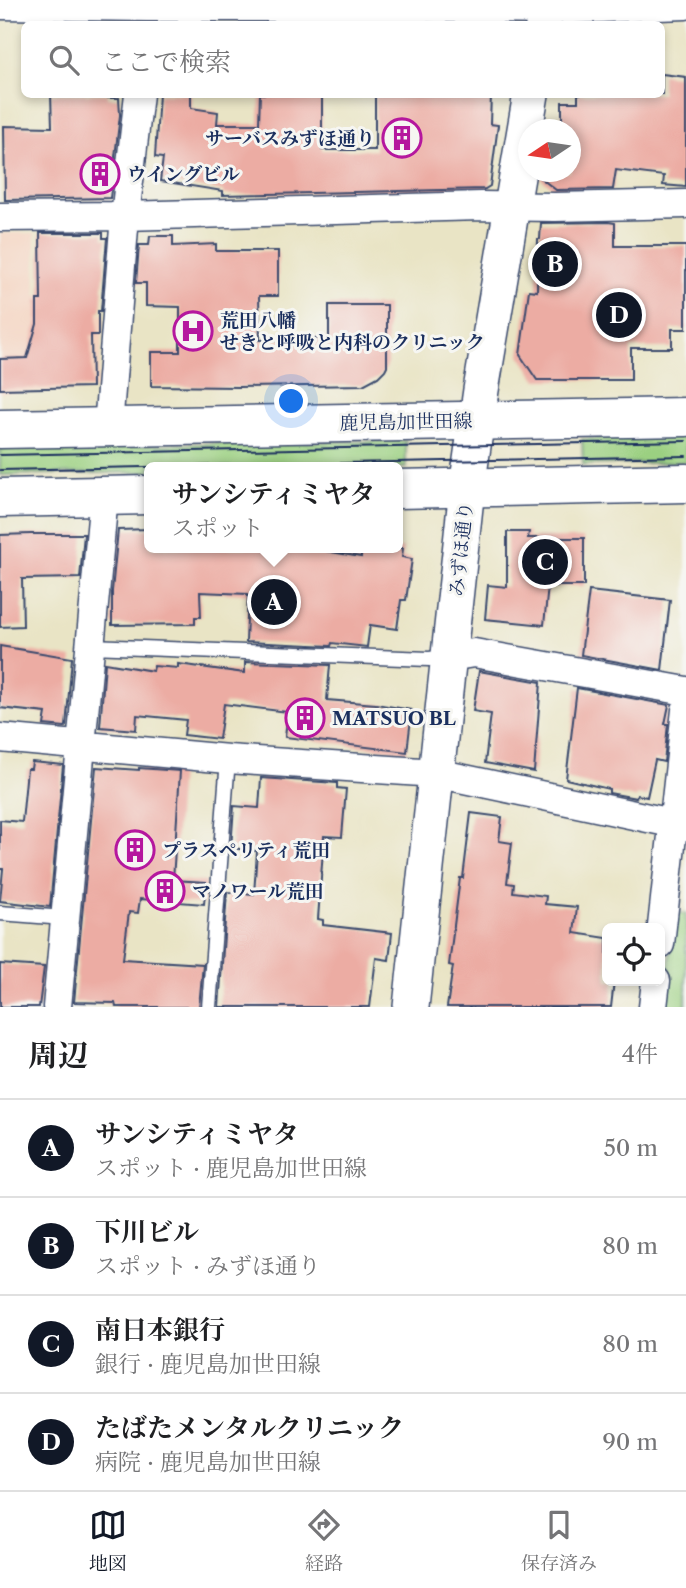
<!DOCTYPE html>
<html lang="ja">
<head>
<meta charset="utf-8">
<style>
	:root { --surface:#fff; --page:#f2f2f2; --text:#202124; --muted:#757577; --line:#e0e0e0; --accent:#111827 }
	body { margin:0; font-family:"Libre Caslon Text","Noto Serif JP",serif; background:var(--page); color:var(--text) }
	.controls { position:absolute; right:21px; bottom:21px; display:grid; overflow:hidden; border-radius:10px; box-shadow:0 4px 10px #0003 }
	.controls button { width:63px; height:63px; display:grid; place-items:center; padding:0; border:0; border-bottom:2px solid var(--line); background:var(--surface); color:var(--text); font:35px sans-serif }
	.compass { position:absolute; left:518px; top:119px; width:63px; height:63px; border-radius:50%; background:var(--surface); box-shadow:0 4px 10px #0003; rotate:257deg }
	.you { position:absolute; left:292px; top:402px; width:24px; height:24px; margin:-18px; border:5px solid #fff; border-radius:50%; background:#1a73e8; box-shadow:0 0 0 10px #1a73e833 }
	.badge { display:grid; place-items:center; width:46px; height:46px; border-radius:50%; background:var(--accent); color:#fff; font-size:23px; font-weight:700 }
	.pin { position:absolute; translate:-50% -50%; border:4px solid #fff; box-shadow:0 2px 7px #0006 }
	.popup { position:absolute; left:144px; top:462px; width:259px; height:91px; box-sizing:border-box; display:grid; place-content:center; border-radius:10px; background:var(--surface); filter:drop-shadow(0 2px 5px #0005); font-size:23px; white-space:nowrap; color:var(--muted) }
	.popup b { font-size:26px; color:var(--text) }
	.popup::after { content:''; position:absolute; left:50%; top:100%; margin-left:-14px; border:14px solid transparent; border-top-color:var(--surface) }
	.list { margin:0; padding:0; list-style:none }
	h2 { display:flex; justify-content:space-between; align-items:center; height:91px; margin:0; padding:0 28px; font-size:30px }
	h2 small { font-size:23px; font-weight:400; color:var(--muted) }
	.list li { display:grid; grid-template-columns:46px 1fr auto; gap:21px; align-items:center; box-sizing:border-box; height:98px; padding:0 28px; border-top:2px solid var(--line) }
	.list b { display:block; font-size:26px; white-space:nowrap }
	.list p { margin:0; font-size:23px; white-space:nowrap; color:var(--muted) }
	.list em { font-size:23px; font-style:normal; color:var(--muted) }
	.icon { flex:none; width:38px; height:38px; fill:none; stroke:currentColor; stroke-width:2; stroke-linecap:round; stroke-linejoin:round }
	.map { position:relative; flex:none; width:686px; height:1007px; overflow:hidden }
	.search { position:absolute; background:var(--surface); box-shadow:0 4px 10px #0003; left:21px; right:21px; top:21px; height:77px; display:flex; align-items:center; gap:18px; box-sizing:border-box; padding:0 24px; border-radius:10px; color:var(--muted); font-size:26px }
	.sheet { height:483px; background:var(--surface) }
	nav { display:flex; justify-content:space-around; align-items:center; box-sizing:border-box; height:98px; border-top:2px solid var(--line); background:var(--surface); font-size:19px; color:var(--muted) }
	nav a { display:grid; justify-items:center; gap:4px }
	nav .on { color:var(--accent) }
	.map>svg:first-child { display:block }
	.built { fill:#f4d3c0 }
	.green { fill:#9bd081; stroke:#5b8070; stroke-width:2 }
	.building { fill:#ecaca3 }
	.lines { fill:none; stroke-linecap:round; stroke-linejoin:round }
	.service-casing { stroke:#3a4a6d; stroke-width:17 }
	.minor-casing { stroke:#3a4a6d; stroke-width:31 }
	.tertiary-casing { stroke:#3a4a6d; stroke-width:38 }
	.primary-casing { stroke:#3a4a6d; stroke-width:41 }
	.service { stroke:#fff; stroke-width:14 }
	.minor { stroke:#fff; stroke-width:28 }
	.tertiary { stroke:#fff; stroke-width:35 }
	.primary { stroke:#fff; stroke-width:38 }
	.tram { stroke:#1b2f5e; stroke-width:2 }
	.labels { text-anchor:middle; dominant-baseline:central; stroke-width:6; stroke-linejoin:round; paint-order:stroke }
	.poi-label { font-size:19px; font-weight:bold; fill:#1b2f5e; stroke:#f6f6f2; text-anchor:start }
	.street-label { font-size:19px; fill:#1b2f5e; stroke:#f6f6f2 }
</style>
</head>
<body>
<div class="map">
<svg width="686" height="1007" viewBox="0 0 686 1007">
	<rect width="100%" height="100%" fill="#f6f6f2"/>
	<filter id="ink" filterUnits="userSpaceOnUse"><feTurbulence type="fractalNoise" baseFrequency=".0143" numOctaves="2"/><feDisplacementMap in="SourceGraphic" scale="14" xChannelSelector="R" yChannelSelector="G"/><feConvolveMatrix kernelMatrix="1 2 1 2 8 2 1 2 1" color-interpolation-filters="sRGB"/></filter>
	<filter id="wash" filterUnits="userSpaceOnUse"><feTurbulence type="fractalNoise" baseFrequency=".00686" numOctaves="4" result="noise"/><feDisplacementMap in="SourceGraphic" scale="28" xChannelSelector="R" yChannelSelector="G"/><feGaussianBlur stdDeviation="1.57" result="paint"/><feColorMatrix in="noise" values="0 0 0 0 0 0 0 0 0 0 0 0 0 0 0 0 0 1.4 0 .05"/><feComposite in="paint" operator="in"/></filter>
	<g filter="url(#wash)">
		<rect width="100%" height="100%" fill="#e9e4c5"/>
		<path class="built" d="M0,233h35l1,62h24l2,18 43,1 -8,76 -97,3z"/>
		<path class="green" d="M686,436v26l-103,3 -1,-26z
			M406,441v27l-256,-1v5l-150,3v-27l236,-5z
			M675,912l11,2v93h-22z"/>
		<g id="blocks">
			<path class="building" d="M662,74l24,3v110l-23,-2 1,-9 -48,-6 -3,19 -57,1 -18,-14v-4h32v-42h-8v-28h16v-8h84z
				M51,94h57v4h11l1,17 -10,83 -105,2 -1,-74 48,1z
				M159,94h32v14l27,4 -1,12h42l1,-30h62v56h53v-56h116l-1,30 8,1 -8,61 -5,3 -262,6v-4l-63,-10 3,-23 -8,-1z
				M608,222l7,1v23h71v83h-14v19h-41v32h-94l-17,-25 9,-65 8,1 1,-52h2l1,-16z
				M40,233h63v5h4l-6,73h-3v24h-7l1,52 -92,2v-30l27,-1 10,-34v-24h4z
				M150,236h23v10l43,-2v7h62v45h-19l1,44 69,-2v-33h58v61l-2,4 -7,7 -15,8 -124,2 -88,-1v-34h29v-45l-34,-1v-23h-10l3,-38h10z
				M150,529v19h163v1l48,8 1,-9h41l-1,9 10,2 -6,41h-5l-4,29 -27,-4 -3,22 -35,-4 -1,3 -85,-4 2,-48 -48,-2 1,25h-6v7l-83,1v-34l6,-61z
				M507,532h22l-1,6h56v48h-36l-4,39 -59,-6 3,-34 19,2z
				M31,534h53l-4,44 -58,1 1,47 -23,1v-92z
				M589,591l81,9 -8,70 -81,-15z
				M0,646l72,12 -6,68 -1,1 -21,-2 2,-12 -46,-5z
				M245,662l85,3 -3,35 49,4 36,6 -5,42 -122,-15 3,-25 -64,-8 -5,35 -35,-4 2,-15 -49,-5 -1,15 -36,-3 5,-64 48,8 1,-5 24,2v-4l67,9z
				M479,671l62,11 -7,90 -49,-9 6,-49 -18,-3z
				M577,688l92,17 -4,19h3l-4,38 -9,-2 -8,37 -10,-2 -1,3 -27,-5v-4l-43,-10z
				M32,762l31,3 -13,142 -50,-6 3,-32h-3v-49l22,2 5,-53h4z
				M96,767l43,3v-2l41,3 -7,109 33,2 -2,22 -64,-5 -2,14 -9,-1 -6,47 80,5 -4,43h-83l-1,-4 -41,-1z
				M261,778l76,5v5l9,1 -4,48 -18,-1 -6,83 5,1v5l69,8 -3,27 -13,-2 -6,49h-151l8,-115 27,2 3,-43 -26,-3 3,-42 25,2z
				M471,813l31,4 -3,24 13,2 -5,40 7,1 -1,8 33,4 -1,8 32,3 -3,26 33,5v43h7l-3,26h-164l6,-41 -4,-1 11,-87h3z
				M0,964l44,3 -5,40h-39z"/>
		</g>
	</g>
	<g filter="url(#ink)">
		<use href="#blocks" fill-opacity="0" stroke="#3a4a6d" stroke-width="2"/>
		<g class="lines">
			<g class="service-casing">
				<path id="service" d="M91,646l338,13 20,-2
					M0,913l64,5
					M209,1007l19,-248"/>
			</g>
			<g class="minor-casing">
				<path id="minor" d="M0,5l147,2h234l164,3 141,-5
					M0,217l125,-1 356,-10 74,1 131,-3
					M108,427l17,-211 14,-122
					M449,657l25,-4 212,38
					M0,738l228,21 208,14 250,53
					M660,944l26,-234
					M57,1007l47,-511
					M653,1007l3,-26"/>
			</g>
			<g class="tertiary-casing">
				<path id="tertiary" d="M543,24l4,-24
					M411,1007l56,-519 14,-98 50,-296"/>
			</g>
			<g class="primary-casing">
				<path id="primary" d="M0,429l686,-12
					M398,489l288,-6
					M0,498l150,-3"/>
			</g>
			<use href="#service" class="service"/>
			<use href="#minor" class="minor"/>
			<use href="#tertiary" class="tertiary"/>
			<use href="#primary" class="primary"/>
			<path class="tram" d="M0,455l686,-14
				M0,470l686,-14"/>
		</g>
	</g>
	<defs>
		<g id="building-ring" transform="scale(2.0125)"><circle r="9.5" fill="#f6f6f2" stroke="#b5179e" stroke-width="1.5"/><path d="M-4-6H4V6H1V3H-1V6H-4ZM-2.5-4.3h1.7v1.8h-1.7ZM.8-4.3h1.7v1.8H.8ZM-2.5-1h1.7V.8h-1.7ZM.8-1h1.7V.8H.8Z" fill="#b5179e"/></g>
		<g id="hospital-ring" transform="scale(2.0125)"><circle r="9.5" fill="#f6f6f2" stroke="#b5179e" stroke-width="1.5"/><path d="M-5-5h3v3.5h4V-5h3V5h-3V1.5h-4V5h-3Z" fill="#b5179e"/></g>
	</defs>
	<g fill-rule="evenodd">
		<use href="#building-ring" x="402" y="138"/>
		<use href="#building-ring" x="100" y="174"/>
		<use href="#hospital-ring" x="193" y="331"/>
		<use href="#building-ring" x="305" y="718"/>
		<use href="#building-ring" x="135" y="850"/>
		<use href="#building-ring" x="165" y="891"/>
	</g>
	<g class="labels">
		<g class="poi-label">
			<text x="375" y="138" text-anchor="end">サーバスみずほ通り</text>
			<text x="127" y="174">ウイングビル</text>
			<text x="220" y="320">荒田八幡<tspan x="220" dy="22">せきと呼吸と内科のクリニック</tspan></text>
			<text x="332" y="718">MATSUO BL</text>
			<text x="162" y="850">プラスペリティ荒田</text>
			<text x="192" y="891">マノワール荒田</text>
		</g>
		<g class="street-label">
			<text transform="translate(406 422) rotate(-1)">鹿児島加世田線</text>
			<text transform="translate(461 549) rotate(-84)">みずほ通り</text>
		</g>
	</g>
</svg>
<div class="controls">
<button><svg class="icon" aria-label="locate" viewBox="0 0 24 24"><circle cx="12" cy="12" r="6"/><path d="M12 2v4M12 18v4M2 12h4M18 12h4"/></svg></button>
</div>
<svg class="compass" viewBox="-18 -18 36 36"><path d="M0-13l5 13h-10z" fill="#e53935"/><path d="M0 13l5-13h-10z" fill="#757577"/></svg>
<div class="you"></div>
<div class="pin badge" style="left:274px;top:602px">A</div>
<div class="popup"><b>サンシティミヤタ</b>スポット</div>
<div class="pin badge" style="left:555px;top:264px">B</div>
<div class="pin badge" style="left:545px;top:562px">C</div>
<div class="pin badge" style="left:619px;top:315px">D</div>
<div class="search"><svg class="icon" aria-label="search" viewBox="0 0 24 24"><circle cx="10" cy="10" r="6"/><path d="M15 15l6 6"/></svg>ここで検索</div>
</div>
<section class="sheet">
<h2>周辺<small>4件</small></h2>
<ul class="list">
<li><span class="badge">A</span><div><b>サンシティミヤタ</b><p>スポット · 鹿児島加世田線</p></div><em>50 m</em></li>
<li><span class="badge">B</span><div><b>下川ビル</b><p>スポット · みずほ通り</p></div><em>80 m</em></li>
<li><span class="badge">C</span><div><b>南日本銀行</b><p>銀行 · 鹿児島加世田線</p></div><em>80 m</em></li>
<li><span class="badge">D</span><div><b>たばたメンタルクリニック</b><p>病院 · 鹿児島加世田線</p></div><em>90 m</em></li>
</ul>
</section>
<nav>
<a class="on"><svg class="icon" aria-label="map" viewBox="0 0 24 24"><path d="M3 6l6-2 6 2 6-2v14l-6 2-6-2-6 2zM9 4v14M15 6v14"/></svg>地図</a>
<a><svg class="icon" aria-label="directions" viewBox="0 0 24 24"><path d="M12 3l9 9-9 9-9-9zM9 14v-3h6M13 9l2 2-2 2"/></svg>経路</a>
<a><svg class="icon" aria-label="saved" viewBox="0 0 24 24"><path d="M7 4h10v16l-5-4-5 4z"/></svg>保存済み</a>
</nav>
</body>
</html>
